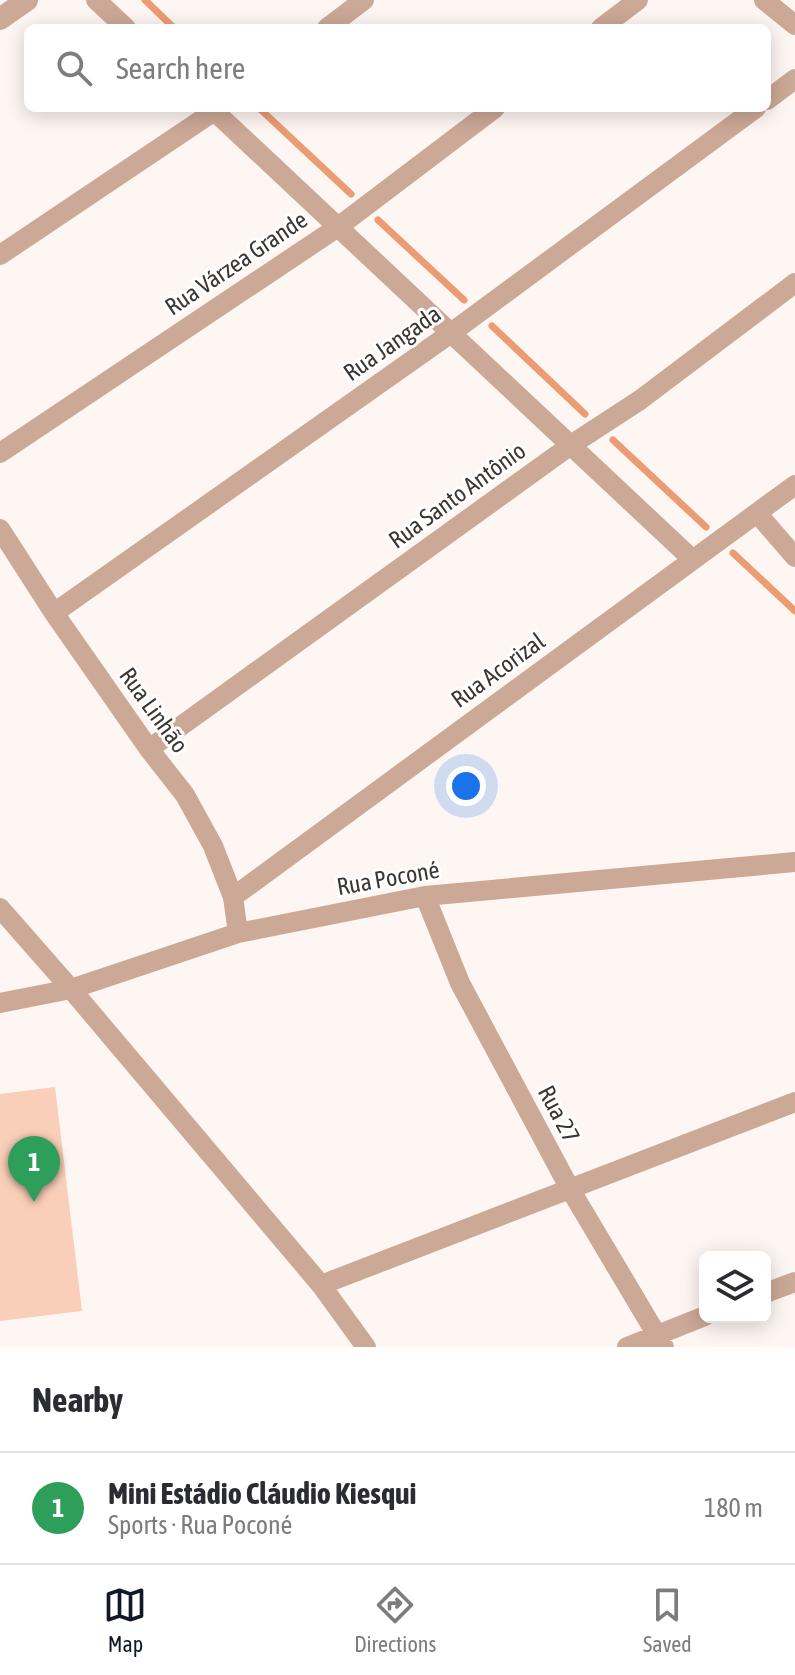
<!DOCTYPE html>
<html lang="en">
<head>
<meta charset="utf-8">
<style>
	:root { --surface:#fff; --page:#f2f2f3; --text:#2b2b33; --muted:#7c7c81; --line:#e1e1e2; --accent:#111827 }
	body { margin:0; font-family:"Asap Condensed",sans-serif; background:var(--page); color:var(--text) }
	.controls { position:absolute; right:24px; bottom:24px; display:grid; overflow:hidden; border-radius:12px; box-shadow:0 4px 20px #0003 }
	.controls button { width:72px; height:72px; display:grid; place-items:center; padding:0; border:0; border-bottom:2px solid var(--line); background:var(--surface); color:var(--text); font:40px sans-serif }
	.you { position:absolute; left:466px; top:786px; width:28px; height:28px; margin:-20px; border:6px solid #fff; border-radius:50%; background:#1a73e8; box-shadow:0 0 0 12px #1a73e833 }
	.badge { display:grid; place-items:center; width:52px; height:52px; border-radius:50%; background:var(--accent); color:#fff; font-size:26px; font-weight:700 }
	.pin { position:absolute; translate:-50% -66px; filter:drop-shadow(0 2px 4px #0008) }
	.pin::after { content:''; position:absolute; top:42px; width:28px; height:24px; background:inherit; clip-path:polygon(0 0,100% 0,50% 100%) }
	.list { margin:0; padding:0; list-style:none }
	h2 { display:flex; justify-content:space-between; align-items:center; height:104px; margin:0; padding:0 32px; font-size:34px }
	h2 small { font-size:26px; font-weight:400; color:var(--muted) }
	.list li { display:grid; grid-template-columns:52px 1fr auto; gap:24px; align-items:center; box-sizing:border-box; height:112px; padding:0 32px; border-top:2px solid var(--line) }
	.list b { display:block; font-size:30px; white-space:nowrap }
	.list p { margin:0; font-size:26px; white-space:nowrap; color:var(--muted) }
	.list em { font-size:26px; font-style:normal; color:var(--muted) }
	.icon { flex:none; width:44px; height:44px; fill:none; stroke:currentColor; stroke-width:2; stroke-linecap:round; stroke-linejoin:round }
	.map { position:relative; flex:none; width:795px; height:1347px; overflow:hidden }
	.search { position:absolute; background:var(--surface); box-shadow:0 4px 20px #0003; left:24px; right:24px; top:24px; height:88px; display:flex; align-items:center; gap:20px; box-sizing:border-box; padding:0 28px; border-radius:12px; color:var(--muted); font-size:30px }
	.sheet { height:216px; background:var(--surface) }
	nav { display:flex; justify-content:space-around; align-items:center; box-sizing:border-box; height:112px; border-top:2px solid var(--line); background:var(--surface); font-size:22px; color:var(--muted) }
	nav a { display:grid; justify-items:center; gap:4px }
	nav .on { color:var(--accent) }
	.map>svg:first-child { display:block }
	.green { fill:#facfba }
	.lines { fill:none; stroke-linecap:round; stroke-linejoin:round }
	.stream { stroke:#ec9c73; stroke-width:7 }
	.minor { stroke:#cca896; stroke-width:20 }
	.tertiary { stroke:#cca896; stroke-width:22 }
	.labels { text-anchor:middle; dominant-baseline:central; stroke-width:6; stroke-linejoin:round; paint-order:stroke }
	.street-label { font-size:24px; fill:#3b3633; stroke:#fff }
</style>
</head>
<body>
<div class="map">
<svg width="795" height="1347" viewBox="0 0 795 1347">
	<rect width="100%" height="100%" fill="#fef6f2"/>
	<path class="green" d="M55,1087l27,224 -82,10v-227z"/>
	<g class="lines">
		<path class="stream" d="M145,0l29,28
			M259,108l92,86
			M378,220l86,80
			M492,326l93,88
			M613,440l93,87
			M733,553l62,58"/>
		<path class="minor" d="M96,0l30,28
			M764,0l31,25
			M327,28l37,-28
			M601,28l37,-28
			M767,100l28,-21
			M211,108l482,452
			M0,255l219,-147
			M0,453l338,-226 157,-119
			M757,513l38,44
			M0,529l54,84 95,136 36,46 28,51 20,51 5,36
			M54,613l397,-280 305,-225
			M149,749l422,-304 69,-45 155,-117
			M425,896l35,87 110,206 94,158
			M233,897l562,-412
			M0,908l71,81 250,296 45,62
			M0,1003l71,-14 167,-56 187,-37 370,-34
			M321,1285l474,-183
			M765,1293l30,-11
			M627,1347l78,-31"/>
		<path class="tertiary" d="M0,19l27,-19"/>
	</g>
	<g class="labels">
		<g class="street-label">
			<text transform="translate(236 263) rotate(-34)">Rua Várzea Grande</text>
			<text transform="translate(392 343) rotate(-35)">Rua Jangada</text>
			<text transform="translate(457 495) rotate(-36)">Rua Santo Antônio</text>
			<text transform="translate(498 670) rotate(-36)">Rua Acorizal</text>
			<text transform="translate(154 710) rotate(54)">Rua Linhão</text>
			<text transform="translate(388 878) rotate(-10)">Rua Poconé</text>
			<text transform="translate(559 1114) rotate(62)">Rua 27</text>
		</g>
	</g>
</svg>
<div class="controls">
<button><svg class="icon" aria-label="layers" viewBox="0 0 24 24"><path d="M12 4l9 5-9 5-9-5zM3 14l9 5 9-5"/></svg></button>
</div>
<div class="you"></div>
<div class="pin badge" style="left:34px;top:1202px;background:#2e9e5b">1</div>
<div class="search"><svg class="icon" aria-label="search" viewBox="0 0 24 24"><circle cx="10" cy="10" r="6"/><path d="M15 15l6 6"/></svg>Search here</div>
</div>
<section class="sheet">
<h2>Nearby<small></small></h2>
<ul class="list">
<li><span class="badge" style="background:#2e9e5b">1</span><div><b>Mini Estádio Cláudio Kiesqui</b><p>Sports · Rua Poconé</p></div><em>180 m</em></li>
</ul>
</section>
<nav>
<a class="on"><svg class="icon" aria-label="map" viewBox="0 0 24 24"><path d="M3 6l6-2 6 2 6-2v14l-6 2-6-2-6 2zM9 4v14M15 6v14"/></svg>Map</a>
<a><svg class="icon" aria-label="directions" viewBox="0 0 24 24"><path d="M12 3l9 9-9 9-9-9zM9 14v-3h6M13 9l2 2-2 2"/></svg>Directions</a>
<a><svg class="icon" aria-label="saved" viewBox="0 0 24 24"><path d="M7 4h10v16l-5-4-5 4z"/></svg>Saved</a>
</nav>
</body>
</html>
